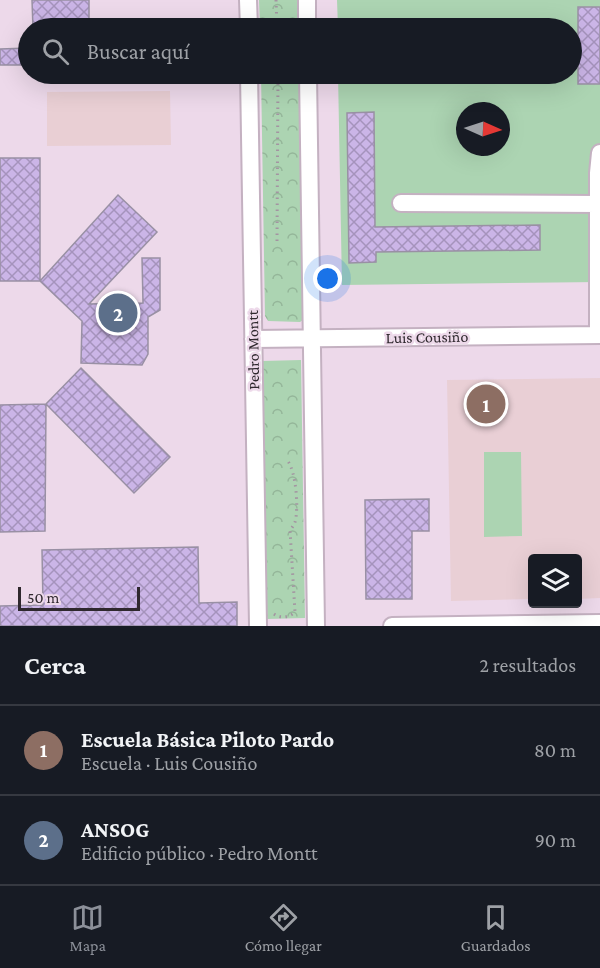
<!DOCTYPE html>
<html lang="es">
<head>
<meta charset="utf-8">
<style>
	:root { --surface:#171b24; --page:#20242c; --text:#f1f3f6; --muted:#9ea1a6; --line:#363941; --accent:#8c9099 }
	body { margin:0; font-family:"Crimson Pro",serif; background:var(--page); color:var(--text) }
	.controls { position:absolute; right:18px; bottom:18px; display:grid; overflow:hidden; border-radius:6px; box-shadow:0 6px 24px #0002 }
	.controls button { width:54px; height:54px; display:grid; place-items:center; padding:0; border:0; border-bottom:2px solid var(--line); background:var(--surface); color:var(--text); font:30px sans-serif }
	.compass { position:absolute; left:456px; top:102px; width:54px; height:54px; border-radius:50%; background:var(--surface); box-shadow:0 6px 24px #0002; rotate:93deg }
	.scale { position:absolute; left:18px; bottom:15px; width:122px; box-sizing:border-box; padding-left:6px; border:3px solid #2f282e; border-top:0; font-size:16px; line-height:21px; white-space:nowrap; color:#2f282e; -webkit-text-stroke:4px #edd9ea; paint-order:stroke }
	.you { position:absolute; left:328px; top:279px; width:21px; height:21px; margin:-15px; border:4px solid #fff; border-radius:50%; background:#1a73e8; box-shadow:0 0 0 9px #1a73e833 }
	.badge { display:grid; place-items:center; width:39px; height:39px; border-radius:50%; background:var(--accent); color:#fff; font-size:20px; font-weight:700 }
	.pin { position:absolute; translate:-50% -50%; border:3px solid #fff; box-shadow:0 2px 6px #0006 }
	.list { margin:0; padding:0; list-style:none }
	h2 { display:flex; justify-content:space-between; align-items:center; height:78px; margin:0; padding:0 24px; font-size:26px }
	h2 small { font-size:20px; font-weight:400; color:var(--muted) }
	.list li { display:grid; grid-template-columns:39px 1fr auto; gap:18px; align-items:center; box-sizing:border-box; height:90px; padding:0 24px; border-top:2px solid var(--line) }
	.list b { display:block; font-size:22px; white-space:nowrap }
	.list p { margin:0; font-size:20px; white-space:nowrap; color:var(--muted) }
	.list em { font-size:20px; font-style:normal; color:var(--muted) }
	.icon { flex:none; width:33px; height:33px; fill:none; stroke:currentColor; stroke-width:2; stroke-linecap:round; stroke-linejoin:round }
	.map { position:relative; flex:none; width:600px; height:626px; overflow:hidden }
	.search { position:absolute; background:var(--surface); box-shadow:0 6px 24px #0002; left:18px; right:18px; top:18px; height:66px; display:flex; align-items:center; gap:15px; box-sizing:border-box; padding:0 21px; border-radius:33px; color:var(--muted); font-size:22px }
	.sheet { height:258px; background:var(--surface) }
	nav { display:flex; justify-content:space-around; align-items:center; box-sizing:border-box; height:84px; border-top:2px solid var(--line); background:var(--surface); font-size:16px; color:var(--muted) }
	nav a { display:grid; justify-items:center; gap:3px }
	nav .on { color:var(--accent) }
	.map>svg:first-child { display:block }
	.education { fill:#e9cfd5 }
	.medical { fill:#e9cfd4 }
	.park { fill:url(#park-crowns) }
	.garden { fill:#acd4b2; fill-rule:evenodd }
	.building { fill:url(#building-cross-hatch); stroke:#9990a4; stroke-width:1.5 }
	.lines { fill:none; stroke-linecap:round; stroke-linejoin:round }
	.minor-casing { stroke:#c4b1c1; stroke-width:20 }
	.path { stroke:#a394a1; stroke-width:3; stroke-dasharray:1.5 4.5; stroke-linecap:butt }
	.minor { stroke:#fff; stroke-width:16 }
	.labels { text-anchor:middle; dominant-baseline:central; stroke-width:5; stroke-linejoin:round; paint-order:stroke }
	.street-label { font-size:16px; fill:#2f282e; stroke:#edd9ea }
</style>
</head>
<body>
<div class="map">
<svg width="600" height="626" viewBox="0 0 600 626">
	<defs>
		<pattern id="park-crowns" width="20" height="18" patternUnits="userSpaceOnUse" patternTransform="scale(1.5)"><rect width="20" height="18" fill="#acd4b2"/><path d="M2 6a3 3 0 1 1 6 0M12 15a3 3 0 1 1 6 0" fill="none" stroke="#94b699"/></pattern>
		<pattern id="building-cross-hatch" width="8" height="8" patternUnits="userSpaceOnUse" patternTransform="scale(1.5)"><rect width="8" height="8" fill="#cbb5e7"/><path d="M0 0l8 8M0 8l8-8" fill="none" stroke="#a593bc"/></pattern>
	</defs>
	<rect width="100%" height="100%" fill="#edd9ea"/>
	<path class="education" d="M600,378v220l-22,1v-41h-46v41l-81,2 -4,-221z"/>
	<path class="medical" d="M170,91l1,54 -124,1v-54z"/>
	<path class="park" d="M259,0h40l1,28h-40z
		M261,74h39l3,246 -3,2 -32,-1 -3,-5z
		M301,360l4,258 -38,1 -5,-258z"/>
	<path class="garden" d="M337,0h263v282l-258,3 -4,-211h234v-46h-234zM465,111h36v36h-36z
		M484,452h37l1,84 -38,1z"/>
	<path class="building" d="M32,0h57v28h-56z
		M578,7h22v77h-22z
		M28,48v17h-28v-16z
		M374,112l1,115 165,-2v25l-164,2v10l-27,1 -2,-150z
		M0,158h40v123h-40z
		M118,195l39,37 -68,72 54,-1 -1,-45h18v52l-12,7v37l-6,11 -61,-2 1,-42 -42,-40z
		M81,368l89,89 -36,36 -88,-89z
		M46,404l-1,127 -45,1v-127z
		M429,499v32h-17v68h-46l-1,-99z
		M198,547l1,56 38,-1v24h-237v-20l43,-1 -1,-55z"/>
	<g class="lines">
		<g class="minor-casing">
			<path id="minor" d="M248,0l1,28
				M307,0v28
				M249,74l9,552
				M308,74l8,552
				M401,203l197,1
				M598,335v-162l2,-20
				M253,339l347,-4
				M392,626l208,-3"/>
		</g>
		<path class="path" d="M276,0l1,28
			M277,241l1,-167
			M274,614c7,5 16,3 21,-2l-5,-82c2,-2 4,-5 5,-8 4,-13 1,-52 -8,-62"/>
		<use href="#minor" class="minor"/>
	</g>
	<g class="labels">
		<g class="street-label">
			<text transform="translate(427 337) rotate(-1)">Luis Cousiño</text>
			<text transform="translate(253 350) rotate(-91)">Pedro Montt</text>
		</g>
	</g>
</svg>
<div class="controls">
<button><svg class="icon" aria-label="layers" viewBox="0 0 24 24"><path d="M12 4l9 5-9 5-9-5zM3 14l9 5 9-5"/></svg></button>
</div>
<svg class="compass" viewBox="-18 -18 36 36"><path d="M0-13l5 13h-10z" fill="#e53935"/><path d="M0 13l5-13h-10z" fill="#9ea1a6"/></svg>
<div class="scale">50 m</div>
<div class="you"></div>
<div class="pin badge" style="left:486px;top:404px;background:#8d6e63">1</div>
<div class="pin badge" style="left:118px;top:313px;background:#5c6f8a">2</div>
<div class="search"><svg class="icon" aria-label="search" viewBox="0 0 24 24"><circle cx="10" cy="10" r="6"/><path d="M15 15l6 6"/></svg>Buscar aquí</div>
</div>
<section class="sheet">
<h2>Cerca<small>2 resultados</small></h2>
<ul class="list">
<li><span class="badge" style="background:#8d6e63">1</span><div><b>Escuela Básica Piloto Pardo</b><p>Escuela · Luis Cousiño</p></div><em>80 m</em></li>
<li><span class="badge" style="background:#5c6f8a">2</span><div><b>ANSOG</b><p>Edificio público · Pedro Montt</p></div><em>90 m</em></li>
</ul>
</section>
<nav>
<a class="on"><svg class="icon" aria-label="map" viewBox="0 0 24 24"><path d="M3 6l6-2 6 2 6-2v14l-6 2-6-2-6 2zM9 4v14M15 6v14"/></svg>Mapa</a>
<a><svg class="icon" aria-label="directions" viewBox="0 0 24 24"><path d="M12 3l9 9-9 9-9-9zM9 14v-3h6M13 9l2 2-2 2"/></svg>Cómo llegar</a>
<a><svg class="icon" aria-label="saved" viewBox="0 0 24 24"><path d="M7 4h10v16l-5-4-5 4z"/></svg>Guardados</a>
</nav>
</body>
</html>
